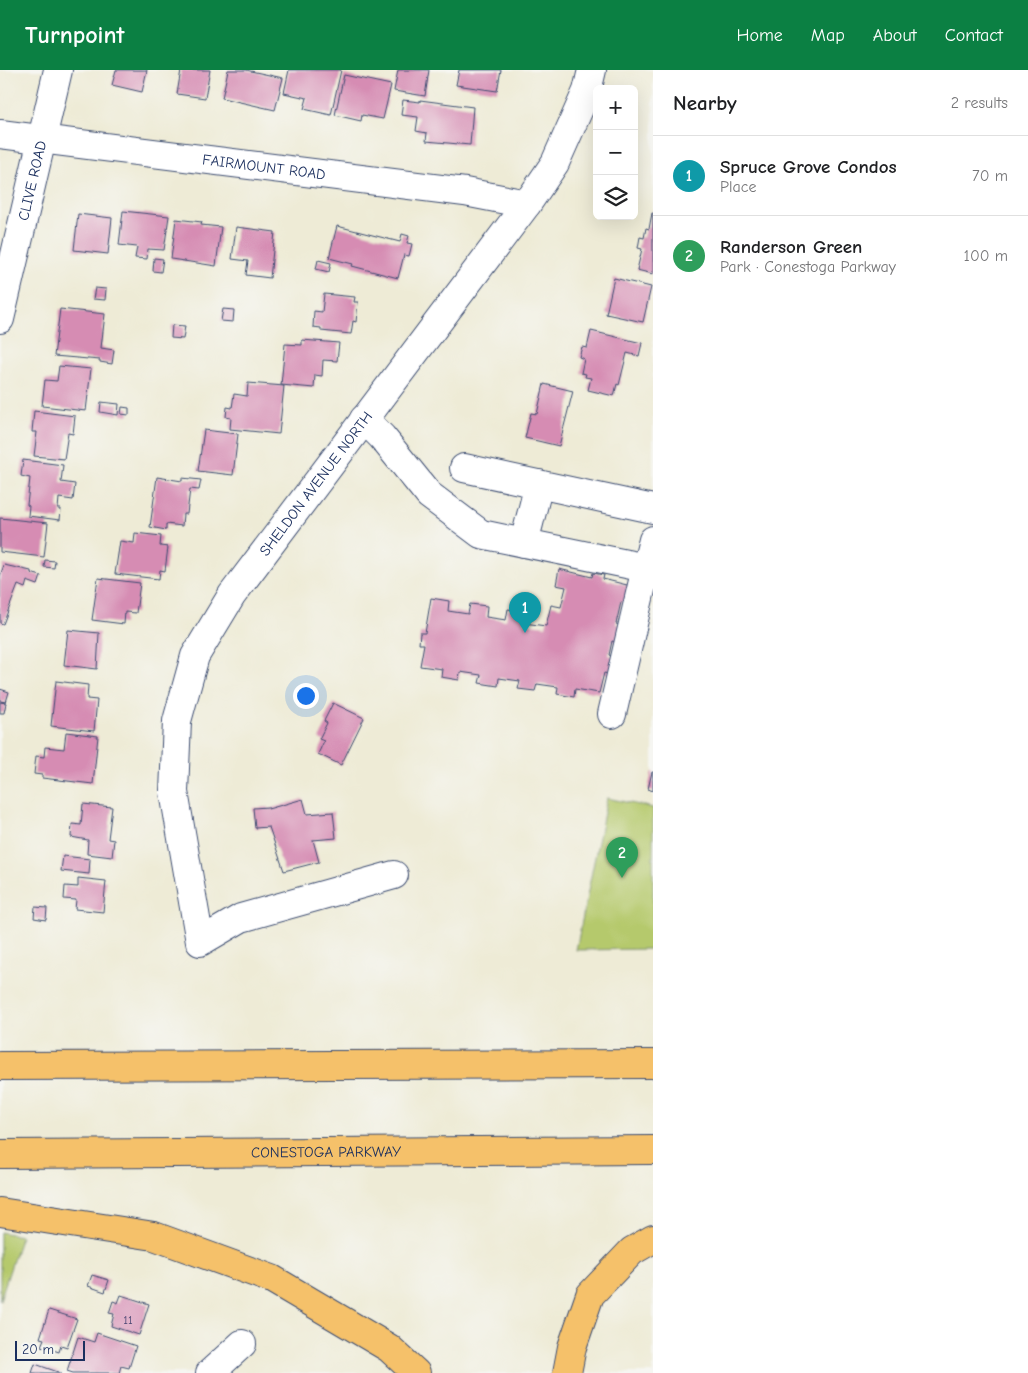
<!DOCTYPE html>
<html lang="en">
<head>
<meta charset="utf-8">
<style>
	:root { --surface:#fff; --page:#f2f2f2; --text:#202124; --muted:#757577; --line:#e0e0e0; --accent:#0b8043 }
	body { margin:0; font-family:"Comic Neue",sans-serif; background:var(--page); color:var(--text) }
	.controls { position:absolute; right:15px; top:15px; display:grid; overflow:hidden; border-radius:8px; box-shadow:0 5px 20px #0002 }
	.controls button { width:45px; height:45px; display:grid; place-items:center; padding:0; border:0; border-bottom:1px solid var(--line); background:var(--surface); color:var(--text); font:25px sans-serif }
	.scale { position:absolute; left:15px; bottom:12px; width:70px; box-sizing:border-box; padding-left:5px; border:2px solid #1b2f5e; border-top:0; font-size:14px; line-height:18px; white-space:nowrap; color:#1b2f5e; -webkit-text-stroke:4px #f6f6f2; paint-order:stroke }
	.you { position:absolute; left:305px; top:625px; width:18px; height:18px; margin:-12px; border:4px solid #fff; border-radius:50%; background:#1a73e8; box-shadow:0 0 0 8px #1a73e833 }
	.badge { display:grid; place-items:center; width:32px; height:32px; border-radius:50%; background:var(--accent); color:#fff; font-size:16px; font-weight:700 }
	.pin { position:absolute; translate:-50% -41px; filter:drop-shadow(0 1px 2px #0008) }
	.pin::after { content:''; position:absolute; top:26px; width:18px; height:15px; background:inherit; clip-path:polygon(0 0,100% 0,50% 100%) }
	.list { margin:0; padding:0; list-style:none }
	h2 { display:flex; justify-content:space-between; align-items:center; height:65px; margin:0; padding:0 20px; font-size:21px }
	h2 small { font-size:16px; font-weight:400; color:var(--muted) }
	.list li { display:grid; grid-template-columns:32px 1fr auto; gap:15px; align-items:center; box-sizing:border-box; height:80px; padding:0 20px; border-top:1px solid var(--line) }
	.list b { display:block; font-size:19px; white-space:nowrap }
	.list p { margin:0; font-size:16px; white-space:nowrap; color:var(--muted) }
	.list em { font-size:16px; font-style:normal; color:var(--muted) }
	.icon { flex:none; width:28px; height:28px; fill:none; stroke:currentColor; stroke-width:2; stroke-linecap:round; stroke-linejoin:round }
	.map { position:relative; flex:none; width:653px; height:1303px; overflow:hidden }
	header { display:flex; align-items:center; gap:30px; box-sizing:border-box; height:70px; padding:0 25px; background:var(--accent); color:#fff }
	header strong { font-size:24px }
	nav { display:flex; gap:28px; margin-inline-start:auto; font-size:18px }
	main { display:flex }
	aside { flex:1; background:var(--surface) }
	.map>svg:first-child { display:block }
	.green { fill:#b5c96c; stroke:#687c65 }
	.building { fill:#d68cb3 }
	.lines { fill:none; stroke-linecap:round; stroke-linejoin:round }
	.minor-casing { stroke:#3b4b70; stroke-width:30 }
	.highway-casing { stroke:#3b4b70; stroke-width:30 }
	.minor { stroke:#fff; stroke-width:28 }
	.highway { stroke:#f5c16b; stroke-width:28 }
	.labels { text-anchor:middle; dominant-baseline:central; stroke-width:4; stroke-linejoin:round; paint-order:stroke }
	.number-label { font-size:12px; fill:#4a4673 }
	.street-label { font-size:15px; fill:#1b2f5e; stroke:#f6f6f2 }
</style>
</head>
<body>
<header>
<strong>Turnpoint</strong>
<nav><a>Home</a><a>Map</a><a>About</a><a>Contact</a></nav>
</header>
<main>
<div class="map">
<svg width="653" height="1303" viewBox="0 0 653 1303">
	<rect width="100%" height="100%" fill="#f6f6f2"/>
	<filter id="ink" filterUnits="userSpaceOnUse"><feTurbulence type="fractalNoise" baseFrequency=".02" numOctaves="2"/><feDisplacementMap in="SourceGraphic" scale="10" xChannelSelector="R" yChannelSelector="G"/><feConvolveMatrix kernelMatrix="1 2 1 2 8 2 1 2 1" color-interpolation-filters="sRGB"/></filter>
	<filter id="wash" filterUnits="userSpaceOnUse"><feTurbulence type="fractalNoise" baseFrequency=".0096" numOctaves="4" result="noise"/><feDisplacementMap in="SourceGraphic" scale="20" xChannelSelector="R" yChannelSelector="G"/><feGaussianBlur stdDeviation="1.12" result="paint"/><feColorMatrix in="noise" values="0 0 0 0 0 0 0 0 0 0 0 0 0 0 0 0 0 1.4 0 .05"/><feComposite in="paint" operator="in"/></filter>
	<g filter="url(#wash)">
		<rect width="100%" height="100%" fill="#eeebd6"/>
		<path class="green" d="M607,728l46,10v141l-77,1z
			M0,1162l21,4 -21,64z"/>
		<g id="blocks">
			<path class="building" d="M116,0h31l-5,22 -30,-7z
				M181,0h29l-5,28 -28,-4z
				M228,0h18l37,8 -8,32 -53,-12z
				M289,0h52l-10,45 -27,-6 3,-11 -23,-5z
				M398,0h31l-4,26 -31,-5z
				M459,0h42l-4,21 -41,-6z
				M344,5l47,10 -8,34 -21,-4 -1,6 -26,-6z
				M403,30l17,2v-2l53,7 -3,38 -44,-4 1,-8 -11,-2 2,-14 -17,-2z
				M123,141l46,5 -5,34 -16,-1 -1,10 -12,-1 2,-11 -18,-2z
				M652,143h1v61l-16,-4 5,-21 -4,-1 2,-11 4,1 2,-10 3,1z
				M78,144l34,4 -4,36 -34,-4z
				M176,149l26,3 -1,3 20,2 -5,39 -45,-7z
				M337,156l63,16 2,-8 7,2 -2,7 5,1 -3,12 -5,-1 -6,23 -46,-12 1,-2 -24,-6z
				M236,157l39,5 -5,46 -24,-3 2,-14 -16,-2z
				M154,188l9,1 -2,13 -8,-1z
				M318,190l13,3 -2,9 -13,-3z
				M614,208l37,9 -8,35 -37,-8z
				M95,218l11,1 -1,11 -12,-1z
				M324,224l31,3 -1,5h4l-2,20 -3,-1 -2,13 -30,-3v-3l-8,-1 1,-16 8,1z
				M60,239l45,5 -4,34 13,2 -2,14 -12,-2v-2l-46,-4z
				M223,239l11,1 -1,12 -12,-1z
				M172,255l13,1 -2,13 -12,-1z
				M591,261l51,12 -3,13 -12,-3 -8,32 -2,-1 -3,12 -26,-6 3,-12 -6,-1 1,-3 -5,-1 3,-14 -5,-2 3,-10 5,1z
				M302,270l37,3 -2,18 -14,-1 -1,16 -7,-1 -1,13 -33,-3 4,-41 17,1z
				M59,296l32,3 -5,42 -44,-5 3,-26 12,1z
				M248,313l36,3 -5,48 -49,-5 1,-11 -5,-1 1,-10 5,1 2,-14 13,2z
				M544,314l29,7 -14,55 -34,-8 6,-25 6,1z
				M101,332l18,2 -1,11 -18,-3z
				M122,337l7,1v7l-8,-1z
				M34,341l41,5 -2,18 -5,-1 -4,26 -30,-3 3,-24h-5z
				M204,360l34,4 -5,41 -35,-4z
				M23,390l40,5 -2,17 14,2 -2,16 -14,-2 -1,11h3l-1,11 -32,-4 1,-10 -2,-1 3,-27 -9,-2z
				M157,407l25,4v-3l19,2 -2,10 -9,-1 -3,25h-4l-1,12 -16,-2v6l-16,-3z
				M0,448l48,5 -4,34 -44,-5z
				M135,463l26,3 -1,10 8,1 -3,24 -5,-1 -1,9 -44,-5 5,-33 14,2z
				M45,490l10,1 -1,7 -10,-1z
				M4,495l27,6v2l10,3 -3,9 -11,-4 -2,7 -7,-3 -15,39 -3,-1v-47z
				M559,499l33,8 1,-4 11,2 -1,4 32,8 -5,17 -9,-2 -5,22 9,2 -4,17 -9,-2 -3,14 8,3 -4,17 -9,-2 -5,20 -24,-4 -1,8 -17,-3 1,-7 -21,-3 -2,7 -17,-2 2,-8 -21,-3 -1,8 -19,-3 2,-8 -21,-3 -1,8 -18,-3 1,-8 -22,-3 4,-22h-5l1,-11h5l6,-35 18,3 -1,10 20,3 2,-10 17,2 -1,11 20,3 2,-11 18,3 -2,11 22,3 5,-21 10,2 5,-20 -10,-2z
				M98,508l42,5 -4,30 -11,-1 -1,12 -32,-4z
				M68,560l31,3 -2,36 -33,-4z
				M56,611l32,4 -1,14 10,1 -3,31 -43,-5z
				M0,619l9,3 -3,10 -6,-1z
				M0,632l6,1 -2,10h-4z
				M333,633l31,15 -23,47 -23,-11 6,-13 -5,-2 8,-16 -3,-2z
				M66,662l32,4 -5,48 -51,-6v-3l-8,-1 2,-18 8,1 1,-10 19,2z
				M652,702h1v19l-5,-2z
				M303,729l4,15 26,-2 3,26 -23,2 6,22 -35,9 -15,-44 -14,1 -2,-20 15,-1v2z
				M83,734l29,3 -4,32 6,1 -2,17 -25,-3 1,-14 -17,-3 1,-13 9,1z
				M63,786l27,3 -1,15 -28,-3z
				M78,808l28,3 -3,31 -28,-3 1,-9 -12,-1 1,-13 13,1z
				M35,837l12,1 -1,12 -12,-2z
				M92,1205l17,5 -4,12 -17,-6z
				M121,1225l28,9 -10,31 -28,-9 3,-12 -5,-1 4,-12 5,2z
				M49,1240l28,9 -10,28 -6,-2 -2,7 -18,-6 3,-7 -4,-1z
				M97,1263l39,13 -7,22 -8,-2 -2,7h-46l-6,-2 11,-34 16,5z
				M35,1294l26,9h-29z"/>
		</g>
	</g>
	<g filter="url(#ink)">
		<use href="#blocks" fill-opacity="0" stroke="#3b4b70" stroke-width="1"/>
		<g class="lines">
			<g class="minor-casing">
				<g id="minor">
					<path id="s1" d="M0,64l465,58 62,12"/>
					<path id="s2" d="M0,249l58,-249"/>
					<path d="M364,349l18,18 47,58 52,39 165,34 7,-28"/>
					<path d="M464,398l189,41"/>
					<path d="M524,473l15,-59"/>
					<path d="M612,644l34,-146"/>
					<path id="s3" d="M394,805l-153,43 -41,24 -26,-150 3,-71 18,-65 37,-61 295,-391 28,-41 32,-72 5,-21"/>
					<path d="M210,1303l32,-29"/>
				</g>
			</g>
			<g class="highway-casing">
				<g id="highway">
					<path d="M0,996l653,-2"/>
					<path id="s4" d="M0,1084l653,-4"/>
					<path d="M0,1142l154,24 118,43 117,69 27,25"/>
					<path d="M567,1303l5,-26 18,-52 42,-44 21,-12"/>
				</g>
			</g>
			<use href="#minor" class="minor"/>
			<use href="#highway" class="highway"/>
		</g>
	</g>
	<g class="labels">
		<g class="number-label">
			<text x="128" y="1250">11</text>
		</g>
		<g class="street-label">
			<text stroke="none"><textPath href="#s1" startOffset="266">FAIRMOUNT ROAD</textPath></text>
			<text stroke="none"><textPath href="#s2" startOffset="142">CLIVE ROAD</textPath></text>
			<text stroke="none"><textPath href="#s3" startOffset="708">SHELDON AVENUE NORTH</textPath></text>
			<text stroke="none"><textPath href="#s4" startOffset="326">CONESTOGA PARKWAY</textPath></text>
		</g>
	</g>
</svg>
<div class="controls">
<button>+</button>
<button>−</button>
<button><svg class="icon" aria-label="layers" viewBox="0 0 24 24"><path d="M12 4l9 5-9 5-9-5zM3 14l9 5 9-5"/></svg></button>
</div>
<div class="scale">20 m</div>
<div class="you"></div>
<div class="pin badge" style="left:525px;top:563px;background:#0f9aa8">1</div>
<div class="pin badge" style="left:622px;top:808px;background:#2e9e5b">2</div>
</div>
<aside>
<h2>Nearby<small>2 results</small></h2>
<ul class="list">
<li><span class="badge" style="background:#0f9aa8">1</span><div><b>Spruce Grove Condos</b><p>Place</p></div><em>70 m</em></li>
<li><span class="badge" style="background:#2e9e5b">2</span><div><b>Randerson Green</b><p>Park · Conestoga Parkway</p></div><em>100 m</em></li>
</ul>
</aside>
</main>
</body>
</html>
